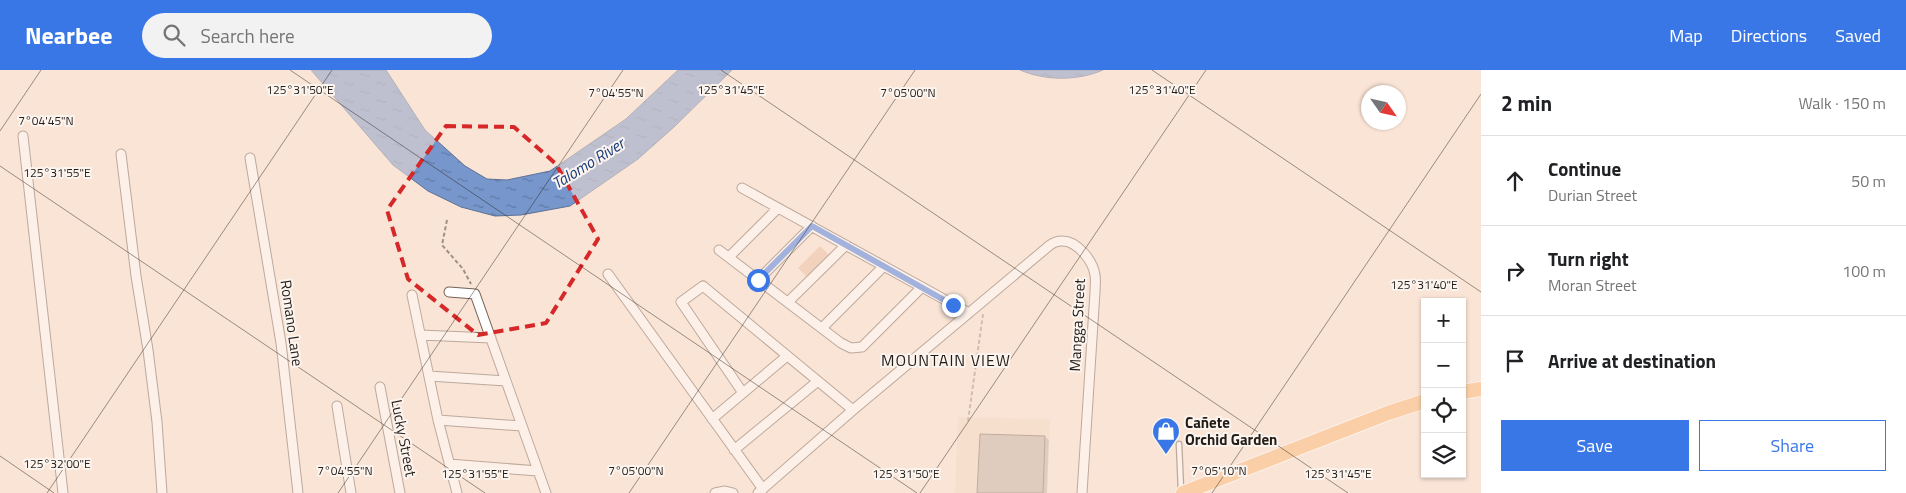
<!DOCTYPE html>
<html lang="en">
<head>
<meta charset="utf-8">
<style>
	:root { --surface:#fff; --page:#f2f2f2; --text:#202124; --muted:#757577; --line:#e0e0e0; --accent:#3a77e6 }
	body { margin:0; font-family:"Titillium Web",sans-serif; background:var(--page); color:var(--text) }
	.controls { position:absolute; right:15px; bottom:15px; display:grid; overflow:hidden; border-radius:0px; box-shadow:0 1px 4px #0004 }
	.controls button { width:45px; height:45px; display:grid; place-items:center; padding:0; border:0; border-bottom:1px solid var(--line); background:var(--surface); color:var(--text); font:25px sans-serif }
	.compass { position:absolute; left:1361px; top:15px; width:45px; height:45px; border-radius:50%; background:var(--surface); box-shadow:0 1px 4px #0004; rotate:124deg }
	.stop { position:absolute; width:15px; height:15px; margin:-11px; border:4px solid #3a77e6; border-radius:50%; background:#fff }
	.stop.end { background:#3a77e6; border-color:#fff; box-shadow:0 1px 5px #0008 }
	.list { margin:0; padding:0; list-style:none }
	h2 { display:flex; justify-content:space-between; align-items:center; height:65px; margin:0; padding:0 20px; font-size:21px }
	h2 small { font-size:16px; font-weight:400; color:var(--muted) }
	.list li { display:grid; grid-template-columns:32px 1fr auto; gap:15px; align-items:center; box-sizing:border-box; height:90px; padding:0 20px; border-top:1px solid var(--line) }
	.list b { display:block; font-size:19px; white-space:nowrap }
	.list p { margin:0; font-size:16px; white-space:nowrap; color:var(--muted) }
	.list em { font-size:16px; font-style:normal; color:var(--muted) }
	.actions { display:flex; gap:10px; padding:15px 20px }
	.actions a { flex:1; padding:11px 0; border:1px solid var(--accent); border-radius:0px; text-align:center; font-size:18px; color:var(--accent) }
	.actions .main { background:var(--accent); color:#fff }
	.icon { flex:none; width:28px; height:28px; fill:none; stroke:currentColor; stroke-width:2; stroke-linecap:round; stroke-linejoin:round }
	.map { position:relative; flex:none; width:1481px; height:423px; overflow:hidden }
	header { display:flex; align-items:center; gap:30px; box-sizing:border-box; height:70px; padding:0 25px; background:var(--accent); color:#fff }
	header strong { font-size:24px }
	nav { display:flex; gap:28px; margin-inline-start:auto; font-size:18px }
	.search { width:350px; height:45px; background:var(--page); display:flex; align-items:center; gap:12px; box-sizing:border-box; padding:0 18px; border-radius:28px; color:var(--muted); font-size:19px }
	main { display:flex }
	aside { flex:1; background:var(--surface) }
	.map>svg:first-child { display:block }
	.built { fill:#f4d9c6 }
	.green { fill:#ebbd9f }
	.water { fill:url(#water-ripples); stroke:#5e7195 }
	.shadow { fill:#0003 }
	.building { fill:#c2afa2; stroke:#7a685c }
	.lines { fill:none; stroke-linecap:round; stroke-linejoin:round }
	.service-casing { stroke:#746256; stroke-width:7 }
	.minor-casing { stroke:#746256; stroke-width:11 }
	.primary-casing { stroke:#fff; stroke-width:16 }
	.path { stroke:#9f9086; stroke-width:2; stroke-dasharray:4 2.5; stroke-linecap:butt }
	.service { stroke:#fff; stroke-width:4.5 }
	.minor { stroke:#fff; stroke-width:9 }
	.primary { stroke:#fbb672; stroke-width:14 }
	.route { stroke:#3a77e6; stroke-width:6 }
	.marked { fill:none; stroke:#d62828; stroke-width:4; stroke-dasharray:10 6; stroke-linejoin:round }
	.ticks { fill:none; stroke:#231c17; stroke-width:1; stroke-opacity:0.45 }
	.labels { text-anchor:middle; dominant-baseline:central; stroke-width:4; stroke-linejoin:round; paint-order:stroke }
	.street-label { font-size:15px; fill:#231c17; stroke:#fcf4ef }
	.poi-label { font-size:15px; font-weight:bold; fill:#231c17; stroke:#fcf4ef; text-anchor:start }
	.water-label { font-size:16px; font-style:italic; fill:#1a3d7d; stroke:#fcf4ef }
	.neighbourhood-label { font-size:16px; letter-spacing:1px; fill:#231c17; stroke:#fcf4ef }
	.ticks-label { font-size:12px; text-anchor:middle; fill:#231c17; stroke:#fcf4ef; stroke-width:4; stroke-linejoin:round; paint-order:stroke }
</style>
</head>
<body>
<header>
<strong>Nearbee</strong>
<div class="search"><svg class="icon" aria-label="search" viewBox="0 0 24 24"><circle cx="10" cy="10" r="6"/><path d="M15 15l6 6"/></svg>Search here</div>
<nav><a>Map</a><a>Directions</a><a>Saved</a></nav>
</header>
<main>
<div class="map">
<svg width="1481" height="423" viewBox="0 0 1481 423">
	<defs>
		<pattern id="water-ripples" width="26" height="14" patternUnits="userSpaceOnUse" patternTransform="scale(1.25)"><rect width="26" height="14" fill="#7796cb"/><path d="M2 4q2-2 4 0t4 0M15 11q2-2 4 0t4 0" fill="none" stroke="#617aa4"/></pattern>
	</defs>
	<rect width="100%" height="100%" fill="#f9e4d6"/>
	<path class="built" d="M958,347l92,2 -5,74h-90z"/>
	<path class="green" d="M820,176l15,15 -22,22 -15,-15z"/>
	<path class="water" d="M311,0h75l39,60 40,36 22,13 20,1 43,-9 76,-52 52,-49h54l-58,57 -36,32 -68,47 -49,9 -26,1 -34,-9 -33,-16 -35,-26z
		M1020,0h83c-26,11 -57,11 -83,0z"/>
	<path class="shadow" d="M981,365l64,2 4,3 -2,53h-69z"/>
	<path class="building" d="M980,364l65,2 -2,57h-66z"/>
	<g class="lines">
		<g class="service-casing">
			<path id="service" d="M1179,374l2,46"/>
		</g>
		<g class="minor-casing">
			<path id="minor" d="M23,66l40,357
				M121,84l15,122 12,74 9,72 5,71
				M250,88l31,185 17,150
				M742,118l227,125
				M719,180l122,93 10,5 11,-1 60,-60
				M729,187l49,-49
				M608,204l155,215
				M758,210l54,-54
				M449,222l26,2 71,199
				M412,225l26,125 19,73
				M788,232l58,-57
				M822,258l62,-62
				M420,265l71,3
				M429,306l77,5
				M380,317l20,106
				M743,323l-62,-91 22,-16 150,124
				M337,336l14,87
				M712,349l75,-63
				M438,350l84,6
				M734,380l84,-69
				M449,394l89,7
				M715,423l10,-2 8,2
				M758,423l95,-83 197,-165c3,-2 7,-4 11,-4 16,-1 32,20 34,34 1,6 0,11 0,17l-13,201"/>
		</g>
		<g class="primary-casing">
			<path id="primary" d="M1462,322l19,-3
				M1183,423l205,-80 37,-12"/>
		</g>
		<path class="path" d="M447,150l-5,25 21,24 8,15
			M968,351l15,-107"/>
		<use href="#service" class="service"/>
		<use href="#minor" class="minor"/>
		<use href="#primary" class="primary"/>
	</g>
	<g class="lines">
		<path class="route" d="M758,210l54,-54 141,79"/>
	</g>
	<path d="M0 0H1481V423H0ZM446,56l68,1 42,37 42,75 -52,84 -68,12 -70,-56 -21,-69z" fill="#f9e4d6" fill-opacity=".55" fill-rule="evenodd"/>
	<path class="marked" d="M446,56l68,1 42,37 42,75 -52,84 -68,12 -70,-56 -21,-69z"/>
	<path class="ticks" d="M290,0l627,423M721,0l627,423M1152,0l329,222M0,61l41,-61M0,96l485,327M0,386l54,37M47,423l285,-423M338,423l285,-423M629,423l286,-423M920,423l286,-423M1212,423l269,-399"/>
	<defs>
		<g id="shop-pin" transform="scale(1.4375)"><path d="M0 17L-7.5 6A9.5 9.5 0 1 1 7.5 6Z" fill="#3a77e6" stroke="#fcf4ef"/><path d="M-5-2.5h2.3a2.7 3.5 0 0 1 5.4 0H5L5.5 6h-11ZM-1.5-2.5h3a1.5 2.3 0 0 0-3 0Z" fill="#fff"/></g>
	</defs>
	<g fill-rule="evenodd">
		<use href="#shop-pin" x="1166" y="361"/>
	</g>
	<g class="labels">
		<g class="street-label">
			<text transform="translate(292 253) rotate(82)">Romano Lane</text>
			<text transform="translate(1077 255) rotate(-87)">Mangga Street</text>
			<text transform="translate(404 368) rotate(79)">Lucky Street</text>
		</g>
		<g class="poi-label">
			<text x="1185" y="352">Cañete<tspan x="1185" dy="17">Orchid Garden</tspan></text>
		</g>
		<g class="water-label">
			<text transform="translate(588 93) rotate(-32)">Talomo River</text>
		</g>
		<g class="neighbourhood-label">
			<text x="946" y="290">MOUNTAIN VIEW</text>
		</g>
	</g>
	<g class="ticks-label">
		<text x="300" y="24">125°31'50"E</text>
		<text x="731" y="24">125°31'45"E</text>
		<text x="1162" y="24">125°31'40"E</text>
		<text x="616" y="27">7°04'55"N</text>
		<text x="908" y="27">7°05'00"N</text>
		<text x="46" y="55">7°04'45"N</text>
		<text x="57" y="107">125°31'55"E</text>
		<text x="1424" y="219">125°31'40"E</text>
		<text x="57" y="398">125°32'00"E</text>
		<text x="345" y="405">7°04'55"N</text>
		<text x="636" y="405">7°05'00"N</text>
		<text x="1219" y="405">7°05'10"N</text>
		<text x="475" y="408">125°31'55"E</text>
		<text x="906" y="408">125°31'50"E</text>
		<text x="1338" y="408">125°31'45"E</text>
	</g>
</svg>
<div class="controls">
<button>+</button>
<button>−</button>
<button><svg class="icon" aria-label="locate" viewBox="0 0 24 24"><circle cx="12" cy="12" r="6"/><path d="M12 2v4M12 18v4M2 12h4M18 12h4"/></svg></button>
<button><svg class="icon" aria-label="layers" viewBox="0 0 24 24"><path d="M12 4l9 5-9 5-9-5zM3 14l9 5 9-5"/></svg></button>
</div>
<svg class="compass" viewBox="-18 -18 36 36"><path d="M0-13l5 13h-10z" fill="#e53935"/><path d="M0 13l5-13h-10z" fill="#757577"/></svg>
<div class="stop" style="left:758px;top:210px"></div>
<div class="stop end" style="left:953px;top:235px"></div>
</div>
<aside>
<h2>2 min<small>Walk · 150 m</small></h2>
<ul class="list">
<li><svg class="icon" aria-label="ahead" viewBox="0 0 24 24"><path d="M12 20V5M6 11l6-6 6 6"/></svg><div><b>Continue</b><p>Durian Street</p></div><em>50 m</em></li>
<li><svg class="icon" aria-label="right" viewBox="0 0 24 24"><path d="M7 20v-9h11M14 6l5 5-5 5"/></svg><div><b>Turn right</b><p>Moran Street</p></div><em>100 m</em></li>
<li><svg class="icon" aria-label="arrive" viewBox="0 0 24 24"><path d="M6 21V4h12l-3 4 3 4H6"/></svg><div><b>Arrive at destination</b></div></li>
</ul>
<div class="actions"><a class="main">Save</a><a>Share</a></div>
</aside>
</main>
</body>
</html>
